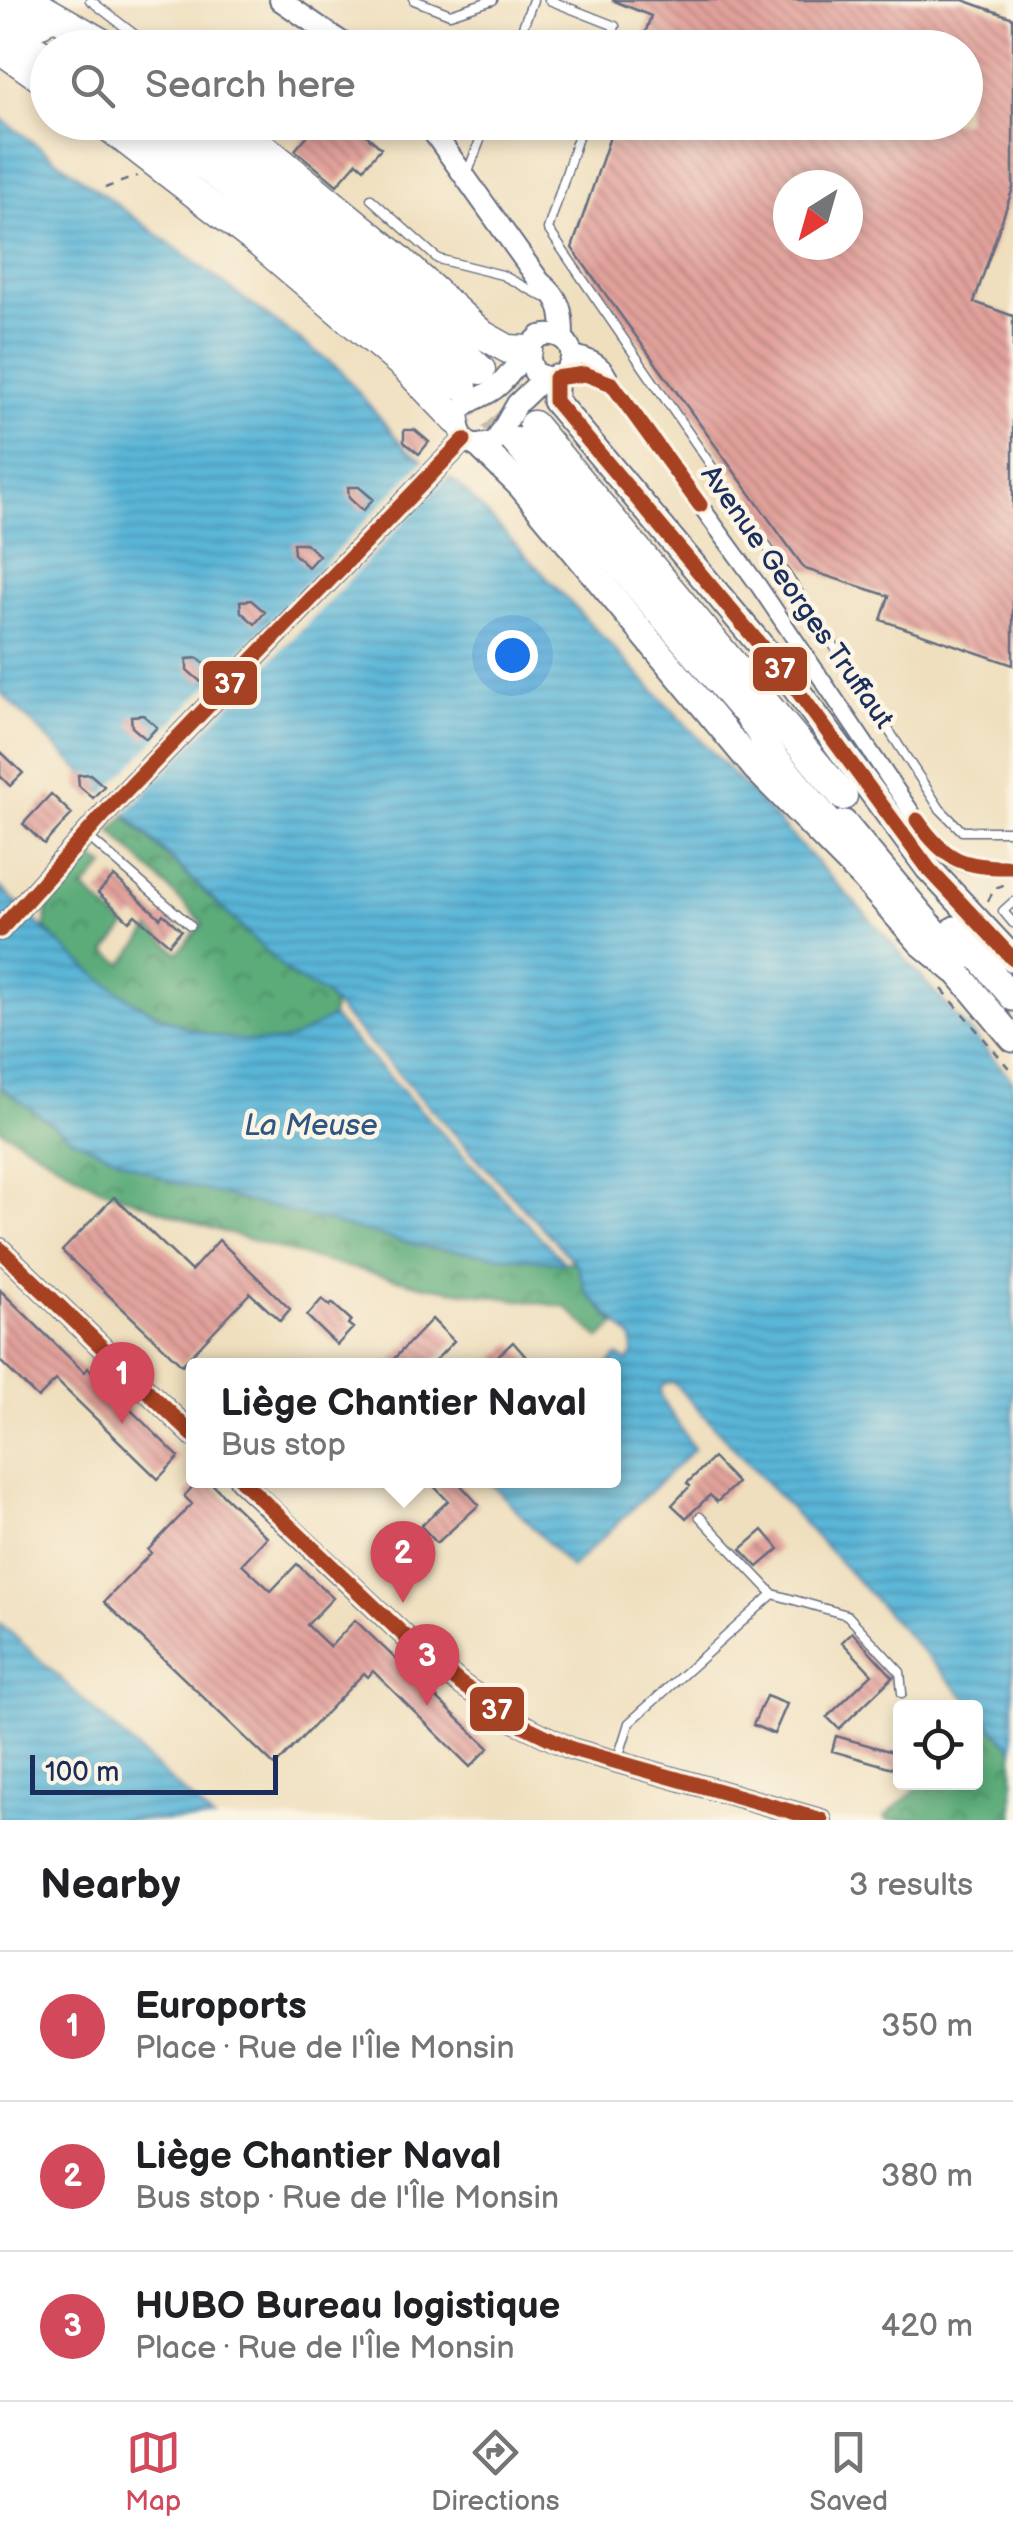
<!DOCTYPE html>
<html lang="en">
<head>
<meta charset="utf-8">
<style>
	:root { --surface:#fff; --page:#f2f2f2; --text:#202124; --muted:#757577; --line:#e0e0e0; --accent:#d1495b }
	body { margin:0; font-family:"Balsamiq Sans",sans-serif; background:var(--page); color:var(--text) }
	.controls { position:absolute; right:30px; bottom:30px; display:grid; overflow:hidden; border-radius:10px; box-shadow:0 5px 15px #0003 }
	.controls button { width:90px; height:90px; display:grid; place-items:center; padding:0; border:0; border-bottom:2px solid var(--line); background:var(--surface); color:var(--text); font:50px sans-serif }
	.compass { position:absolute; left:773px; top:170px; width:90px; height:90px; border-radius:50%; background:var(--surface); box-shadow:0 5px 15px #0003; rotate:217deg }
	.scale { position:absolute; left:30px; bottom:25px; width:248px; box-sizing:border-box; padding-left:10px; border:5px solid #1b2f5e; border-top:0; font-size:28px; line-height:35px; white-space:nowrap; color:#1b2f5e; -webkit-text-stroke:8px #fcf5e5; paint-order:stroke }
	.you { position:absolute; left:512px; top:655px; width:35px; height:35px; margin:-25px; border:8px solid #fff; border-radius:50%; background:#1a73e8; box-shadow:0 0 0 15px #1a73e833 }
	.badge { display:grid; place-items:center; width:65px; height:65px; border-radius:50%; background:var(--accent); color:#fff; font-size:32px; font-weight:700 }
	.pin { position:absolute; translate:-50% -82px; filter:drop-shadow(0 2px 5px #0008) }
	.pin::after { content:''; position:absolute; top:52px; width:35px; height:30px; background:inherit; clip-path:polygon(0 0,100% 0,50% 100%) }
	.popup { position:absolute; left:186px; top:1358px; width:435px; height:130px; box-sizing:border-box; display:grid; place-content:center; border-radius:10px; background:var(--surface); filter:drop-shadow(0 2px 8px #0005); font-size:32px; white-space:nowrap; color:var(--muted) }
	.popup b { font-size:38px; color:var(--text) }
	.popup::after { content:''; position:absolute; left:50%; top:100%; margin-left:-20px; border:20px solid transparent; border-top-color:var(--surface) }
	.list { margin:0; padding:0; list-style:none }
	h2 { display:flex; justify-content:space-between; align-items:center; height:130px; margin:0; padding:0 40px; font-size:42px }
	h2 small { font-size:32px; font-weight:400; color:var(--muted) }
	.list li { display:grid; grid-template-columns:65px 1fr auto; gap:30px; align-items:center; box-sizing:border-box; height:150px; padding:0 40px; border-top:2px solid var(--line) }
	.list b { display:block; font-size:38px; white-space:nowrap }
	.list p { margin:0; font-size:32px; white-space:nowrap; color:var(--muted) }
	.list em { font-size:32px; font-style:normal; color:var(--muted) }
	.icon { flex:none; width:55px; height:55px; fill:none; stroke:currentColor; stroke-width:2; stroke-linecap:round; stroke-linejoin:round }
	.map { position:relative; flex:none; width:1013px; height:1820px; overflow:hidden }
	.search { position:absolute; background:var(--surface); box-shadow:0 5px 15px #0003; left:30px; right:30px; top:30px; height:110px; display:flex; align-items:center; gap:25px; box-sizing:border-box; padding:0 35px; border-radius:55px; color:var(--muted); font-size:38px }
	.sheet { height:580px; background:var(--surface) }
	nav { display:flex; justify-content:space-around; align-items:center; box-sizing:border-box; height:140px; border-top:2px solid var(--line); background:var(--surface); font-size:28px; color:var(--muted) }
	nav a { display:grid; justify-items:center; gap:5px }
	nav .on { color:var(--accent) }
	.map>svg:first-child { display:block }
	.forest { fill:url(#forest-crowns); stroke:#3c6e6c; stroke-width:2.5 }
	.water { fill:url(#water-rules); stroke:#3a729b; stroke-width:2.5 }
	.pier { fill:#efdfbe }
	.building { fill:url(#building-back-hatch); fill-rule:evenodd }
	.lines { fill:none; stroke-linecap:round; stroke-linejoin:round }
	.motorway-tunnel { stroke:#c5bcab; stroke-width:28; stroke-dasharray:28 14; stroke-linecap:butt }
	.service-casing { stroke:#656d80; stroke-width:11 }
	.minor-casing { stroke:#656d80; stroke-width:19 }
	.tertiary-casing { stroke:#656d80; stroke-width:24 }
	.primary-casing { stroke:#656d80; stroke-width:29 }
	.motorway-casing { stroke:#656d80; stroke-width:31 }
	.path { stroke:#656d80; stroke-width:2.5; stroke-dasharray:8 8; stroke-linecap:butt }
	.service { stroke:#fff; stroke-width:8 }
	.minor { stroke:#fff; stroke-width:15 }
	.tertiary { stroke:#fff; stroke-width:20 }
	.primary { stroke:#fff; stroke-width:25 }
	.motorway { stroke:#fff; stroke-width:28 }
	.bus-1-casing { stroke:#fcf5e5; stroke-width:22 }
	.bus-1 { stroke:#a64224; stroke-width:15 }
	.labels { text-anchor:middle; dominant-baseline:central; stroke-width:9; stroke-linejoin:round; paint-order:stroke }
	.street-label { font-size:28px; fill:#1b2f5e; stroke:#fcf5e5 }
	.water-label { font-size:30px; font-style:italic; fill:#2e5883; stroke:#fcf5e5 }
	.line-badge { stroke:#fcf5e5; stroke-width:4 }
	.badge-label { font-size:28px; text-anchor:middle; font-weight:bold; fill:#fff }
</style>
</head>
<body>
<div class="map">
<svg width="1013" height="1820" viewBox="0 0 1013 1820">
	<defs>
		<pattern id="forest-crowns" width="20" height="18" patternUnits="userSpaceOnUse" patternTransform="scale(2.5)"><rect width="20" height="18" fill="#5cac79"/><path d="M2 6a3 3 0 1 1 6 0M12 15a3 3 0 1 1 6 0" fill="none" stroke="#4b8c66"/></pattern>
		<pattern id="water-rules" width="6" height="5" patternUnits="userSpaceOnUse" patternTransform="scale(2.5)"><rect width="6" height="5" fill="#5ab6d8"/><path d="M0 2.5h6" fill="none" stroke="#4a94b2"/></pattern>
		<pattern id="building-back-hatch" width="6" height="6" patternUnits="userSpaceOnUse" patternTransform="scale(2.5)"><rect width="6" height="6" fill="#e3a29b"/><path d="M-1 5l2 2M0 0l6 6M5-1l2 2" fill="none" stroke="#b78482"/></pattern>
	</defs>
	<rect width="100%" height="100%" fill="#fcf5e5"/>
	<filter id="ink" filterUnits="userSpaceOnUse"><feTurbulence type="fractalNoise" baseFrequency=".01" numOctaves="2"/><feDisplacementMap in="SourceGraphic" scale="20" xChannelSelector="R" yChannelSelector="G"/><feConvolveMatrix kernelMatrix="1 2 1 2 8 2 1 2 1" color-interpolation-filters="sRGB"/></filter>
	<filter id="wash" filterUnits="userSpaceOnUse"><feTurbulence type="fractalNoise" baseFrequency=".0048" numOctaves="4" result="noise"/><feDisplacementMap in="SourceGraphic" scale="40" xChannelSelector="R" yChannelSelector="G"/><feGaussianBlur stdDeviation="2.25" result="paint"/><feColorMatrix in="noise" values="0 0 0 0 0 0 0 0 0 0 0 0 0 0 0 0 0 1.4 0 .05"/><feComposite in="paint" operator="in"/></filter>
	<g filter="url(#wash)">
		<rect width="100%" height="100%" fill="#efdfbe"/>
		<path class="forest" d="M125,816l166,159 33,19 9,10 -1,13c-14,7 -33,21 -49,24 -79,14 -190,-55 -238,-114l4,-28 43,-42 13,9 -21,23 42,38 -20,25 17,12 28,-36 27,25 25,-30 -92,-92z
			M0,1086l71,52 353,109 141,16 8,-2 5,5 9,27 29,32 -16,14 -34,-32 -141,-21 -110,-27 -105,-31 -112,-41 -98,-58z
			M988,1723l25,26v71h-126l-2,-3 38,-34 53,-1v-47z"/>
		<path class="water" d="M0,118l339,251 67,80 52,35 413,436 142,161v668l-340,-367 -9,2 -4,5 1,8 33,52 -123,119 -82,-87 124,-1v-114l-5,-1 9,-9 11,6 5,-8 -1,-16 -45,-45 -9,-27 -254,-272 -33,-19 -291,-283z
			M0,887c69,67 150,151 253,154 9,0 21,2 31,0 15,-3 34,-17 48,-24l233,246 -141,-16 -255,-66 -98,-43 -71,-52z
			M0,1623l213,197h-213z"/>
		<path class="pier" d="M427,457l24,16 -330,345 -21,-20z"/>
		<g id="blocks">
			<path class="building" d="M612,0h351l50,18v170l-39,114 39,14v349l-132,-45 8,-24 -84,-27 -233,-321 43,-126h351v-74h-326l11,-32zM788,185h60v60h-60z
				M319,122h32l30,26 -17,20 -7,-6 -20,23 -42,-35z
				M404,430h11l14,12 -10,12 -15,-12z
				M348,487h11l14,12 -10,12 -14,-13z
				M293,543h12l14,12 -11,12 -14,-13z
				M251,600l14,12 -10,12 -14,-12 -1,-11z
				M198,658l14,12 -11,12 -14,-12v-11z
				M143,715l14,12 -11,12 -14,-12 -1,-11z
				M0,751l23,22 -13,13 -10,-10z
				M90,774l14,12 -11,12 -14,-12 -1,-11z
				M51,794l21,20 -28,30 -21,-20z
				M114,876l46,42 3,-4 18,16 -12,14 -34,-29 -6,6 -31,-28z
				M114,1197l77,74 28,-31 71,69 -10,12 -30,-28 -68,72 -120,-114z
				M0,1290l84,82 4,-4 91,89 -21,22 -102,-99 -18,18 -38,-37z
				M322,1299l8,7 2,-3 19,17 -3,4 5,4 -16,17 -30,-29z
				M432,1319l22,22 -24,25h-43z
				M513,1342l21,24h-47z
				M713,1458l24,25 -20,19 -7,-7 -24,23 -14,-13 18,-19 -3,-3z
				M199,1480h9l59,57 -25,27 29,27 26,-27 36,34 -26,27 23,22 25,-27 134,128 -19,19 -97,-96 -5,6 -4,-4 -89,93 -171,-164 47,-49 -3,-3 44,-46 -8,-8z
				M428,1480h28l23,25 -42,38 -16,-17 27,-25z
				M763,1530l16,19 -21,18 -17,-18z
				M852,1632l41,45 -54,52 -12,-12 45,-43 -30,-32z
				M766,1696l21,8 -13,30 -21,-9z
				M836,1736l64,18v16l-68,-19z"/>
		</g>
	</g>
	<g filter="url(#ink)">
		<use href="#blocks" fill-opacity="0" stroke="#656d80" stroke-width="2.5"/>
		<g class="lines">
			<path class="motorway-tunnel" d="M463,387l53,55"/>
			<g class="service-casing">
				<path id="service" d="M90,0l62,48
					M414,0l36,14 43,-14
					M549,0l66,26 -7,22
					M515,48l18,-48
					M583,122l-35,107 262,380 130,200 22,22h51
					M467,174l20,-52
					M371,199l67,60 64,16 42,22
					M86,835l104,90
					M1013,902l-10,9 10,12
					M700,1517l73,77
					M618,1758l11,-35 144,-129 74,21 53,57 2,21"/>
			</g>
			<g class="minor-casing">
				<path id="minor" d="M573,353c20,5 33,11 39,31l146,201 175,259c22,24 49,24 80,23
					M562,375l23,-1 27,10"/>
			</g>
			<g class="tertiary-casing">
				<path id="tertiary" d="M280,0l70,48
					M426,122l114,160c21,16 23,30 23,55
					M528,354l6,18 14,6 14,-3c20,-20 5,-46 -22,-39 -14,11 -24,35 -42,50 -16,15 -35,11 -42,34l8,20 11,6 20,-4 22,-38 27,-26
					M0,930l105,-117 359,-373
					M0,1249l193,186
					M240,1480l168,159 53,45 53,37 58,28 249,71"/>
			</g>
			<g class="primary-casing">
				<path id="primary" d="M555,378v23l233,277 140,190 85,91
					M481,447l39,38 236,284 107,108 58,66 34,28
					M741,707l36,52 72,86
					M844,823l116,138
					M955,929l58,69
					M946,959l67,80"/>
			</g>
			<g class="motorway-casing">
				<path id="motorway" d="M1,0l40,23
					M28,0l83,48
					M0,28l48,29
					M0,49l48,34
					M102,122l158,122 145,123 51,53
					M146,122c112,82 218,169 317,265
					M190,122c102,78 198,160 291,248
					M233,122l164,135 86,78 25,14 20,1
					M533,425l310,371
					M516,442l225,265"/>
			</g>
			<path class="path" d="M105,188l32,-12
				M988,901l7,-13 11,-4
				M942,989l71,84"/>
			<use href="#service" class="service"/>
			<use href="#minor" class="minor"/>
			<use href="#tertiary" class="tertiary"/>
			<use href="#primary" class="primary"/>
			<use href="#motorway" class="motorway"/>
			<g class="bus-1-casing">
				<path id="bus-1" d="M555,378v23l233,277 140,190 85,91
					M555,378l30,-4 27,10 88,121
					M917,820c28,41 47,48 96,47
					M0,930l105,-117 359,-373
					M0,1249l193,186
					M241,1480l167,159 53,45 53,37 58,28 249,71"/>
			</g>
			<use href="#bus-1" class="bus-1"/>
		</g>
	</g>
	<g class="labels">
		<g class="street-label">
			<text transform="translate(797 597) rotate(55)">Avenue Georges Truffaut</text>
		</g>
		<g class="water-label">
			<text x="311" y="1126">La Meuse</text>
		</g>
	</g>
	<g class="line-badge">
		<rect x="751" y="645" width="58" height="48" rx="10" fill="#a64224"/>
		<rect x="201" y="659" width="58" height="48" rx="10" fill="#a64224"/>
		<rect x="468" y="1685" width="58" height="48" rx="10" fill="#a64224"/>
	</g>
	<g class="badge-label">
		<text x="780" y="678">37</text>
		<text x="230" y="693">37</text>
		<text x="497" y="1719">37</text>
	</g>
</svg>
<div class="controls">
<button><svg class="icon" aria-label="locate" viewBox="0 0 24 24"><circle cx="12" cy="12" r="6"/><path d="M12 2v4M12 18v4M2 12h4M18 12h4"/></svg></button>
</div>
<svg class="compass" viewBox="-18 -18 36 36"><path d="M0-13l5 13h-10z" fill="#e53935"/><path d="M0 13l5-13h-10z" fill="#757577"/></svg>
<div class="scale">100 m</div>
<div class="you"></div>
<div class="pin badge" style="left:122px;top:1424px">1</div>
<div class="pin badge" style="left:403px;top:1603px">2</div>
<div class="popup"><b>Liège Chantier Naval</b>Bus stop</div>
<div class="pin badge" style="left:427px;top:1706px">3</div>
<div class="search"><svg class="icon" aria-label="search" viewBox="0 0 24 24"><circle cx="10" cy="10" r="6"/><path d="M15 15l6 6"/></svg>Search here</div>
</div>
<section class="sheet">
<h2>Nearby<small>3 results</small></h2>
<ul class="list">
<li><span class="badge">1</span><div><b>Euroports</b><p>Place · Rue de l'Île Monsin</p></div><em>350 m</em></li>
<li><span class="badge">2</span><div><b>Liège Chantier Naval</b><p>Bus stop · Rue de l'Île Monsin</p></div><em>380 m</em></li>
<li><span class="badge">3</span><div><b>HUBO Bureau logistique</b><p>Place · Rue de l'Île Monsin</p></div><em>420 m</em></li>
</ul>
</section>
<nav>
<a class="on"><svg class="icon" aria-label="map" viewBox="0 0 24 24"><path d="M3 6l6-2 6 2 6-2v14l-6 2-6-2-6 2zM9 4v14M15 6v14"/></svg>Map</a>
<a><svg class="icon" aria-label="directions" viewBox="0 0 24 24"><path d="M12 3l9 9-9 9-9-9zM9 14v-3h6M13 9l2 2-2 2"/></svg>Directions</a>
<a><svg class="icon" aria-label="saved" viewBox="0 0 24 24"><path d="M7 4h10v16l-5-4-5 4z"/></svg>Saved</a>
</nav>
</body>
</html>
